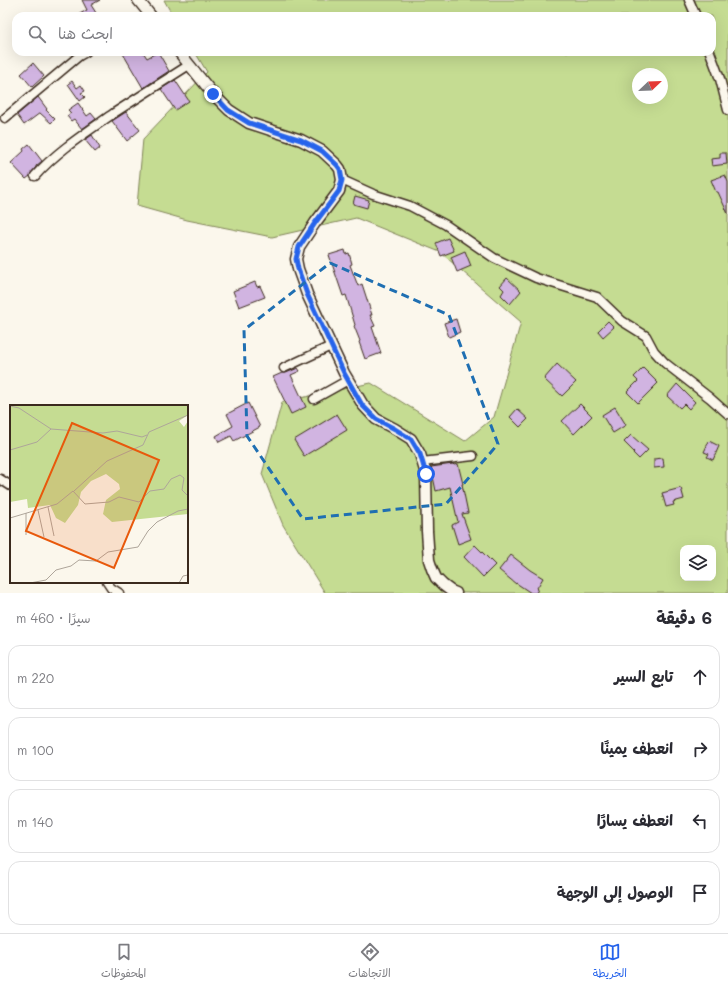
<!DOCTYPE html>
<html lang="ar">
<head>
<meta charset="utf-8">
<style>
	:root { --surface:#fff; --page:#f7f7f7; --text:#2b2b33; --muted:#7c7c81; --line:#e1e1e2; --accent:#2563eb }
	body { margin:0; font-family:Mali,"Playpen Sans Arabic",sans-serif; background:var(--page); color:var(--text); direction:rtl }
	.controls { position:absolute; right:12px; bottom:12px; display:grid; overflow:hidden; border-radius:8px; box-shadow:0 4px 16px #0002 }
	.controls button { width:36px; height:36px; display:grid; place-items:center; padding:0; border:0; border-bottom:1px solid var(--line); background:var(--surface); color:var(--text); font:20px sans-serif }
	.compass { position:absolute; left:632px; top:68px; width:36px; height:36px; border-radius:50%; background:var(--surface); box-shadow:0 4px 16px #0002; rotate:67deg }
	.stop { position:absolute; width:12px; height:12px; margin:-9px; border:3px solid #2563eb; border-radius:50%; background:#fff }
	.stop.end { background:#2563eb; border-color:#fff; box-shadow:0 1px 4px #0008 }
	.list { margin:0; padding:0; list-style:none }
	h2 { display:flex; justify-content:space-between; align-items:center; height:52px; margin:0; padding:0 16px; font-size:17px }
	h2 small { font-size:13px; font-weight:400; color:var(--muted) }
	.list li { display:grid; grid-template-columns:26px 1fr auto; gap:12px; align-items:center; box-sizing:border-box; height:64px; margin:0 8px 8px; padding:0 8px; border:1px solid var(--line); border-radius:12px }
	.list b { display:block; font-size:15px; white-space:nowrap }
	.list em { font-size:13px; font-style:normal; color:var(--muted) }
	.icon { flex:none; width:22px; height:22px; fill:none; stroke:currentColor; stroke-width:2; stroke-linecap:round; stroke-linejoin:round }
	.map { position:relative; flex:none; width:728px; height:593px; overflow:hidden; direction:ltr }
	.search { position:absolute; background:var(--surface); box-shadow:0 4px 16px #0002; left:12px; right:12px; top:12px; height:44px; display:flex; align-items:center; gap:10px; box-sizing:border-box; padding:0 14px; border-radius:12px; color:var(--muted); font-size:15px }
	.sheet { height:340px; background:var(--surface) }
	nav { display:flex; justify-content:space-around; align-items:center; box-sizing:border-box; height:56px; border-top:1px solid var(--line); background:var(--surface); font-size:11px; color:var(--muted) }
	nav a { display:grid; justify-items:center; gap:2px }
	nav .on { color:var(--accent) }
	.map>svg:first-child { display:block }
	.green { fill:#c5dc92; stroke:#808358; fill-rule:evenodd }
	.building { fill:#d1b4e1; stroke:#3b2a1e }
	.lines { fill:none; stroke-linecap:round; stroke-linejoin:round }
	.minor-casing { stroke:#3b2a1e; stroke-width:11 }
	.major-casing { stroke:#3b2a1e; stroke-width:13 }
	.minor { stroke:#fbf7ec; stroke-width:8 }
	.major { stroke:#fbf7ec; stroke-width:10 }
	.route { stroke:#2563eb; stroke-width:5 }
	.marked { fill:none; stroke:#1f6fb2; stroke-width:3; stroke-dasharray:8 5; stroke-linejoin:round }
	.inset-road { fill:none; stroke:#aea59a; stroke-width:1 }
	.view { fill:#e8590c; fill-opacity:0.15; stroke:#e8590c; stroke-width:2 }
	.inset-edge { fill:none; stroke:#3b2a1e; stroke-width:2 }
</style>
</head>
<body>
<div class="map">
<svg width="728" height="593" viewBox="0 0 728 593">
	<rect width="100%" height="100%" fill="#fbf7ec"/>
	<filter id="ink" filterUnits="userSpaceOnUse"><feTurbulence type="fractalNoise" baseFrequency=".025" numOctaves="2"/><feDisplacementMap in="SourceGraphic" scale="8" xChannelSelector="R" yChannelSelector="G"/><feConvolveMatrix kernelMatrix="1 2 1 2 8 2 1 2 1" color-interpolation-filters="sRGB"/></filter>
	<g filter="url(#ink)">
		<path class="green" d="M164,0h564v593h-403l-42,-68 -21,-51 20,-72 89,-19 94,58 29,-24 27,-95 -81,-70 -84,-34 -84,19 -85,-17 -50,-14 6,-67 64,-67 -12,-20h517v-36h-539zM638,74h24v24h-24zM683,548h30v30h-30z"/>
		<path class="building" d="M82,0h18l-9,5 7,11h-22l11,-6z
			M122,52h21l4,6 11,-6 11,19 -26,17z
			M33,63l11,13 -12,11 -11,-13z
			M175,80l14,21 -14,9 -14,-21z
			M72,81l5,7 4,-3 4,6 -4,2 4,4 -5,4 -12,-17z
			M38,97l9,12 -1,1 9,9 -4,4 -11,-10 -16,12 -7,-10z
			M78,103l9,13 4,-3 5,6 -14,10 -8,-10 -3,2 -4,-5 4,-3 -3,-3z
			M126,112l14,18 -13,11 -15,-20z
			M92,135l8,13 -5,4 -10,-12z
			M29,144l13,17 -6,5v1l-5,6 -1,3 -4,3 -15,-16 13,-12 -1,-2z
			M720,153h6l1,11 -15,2 -1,-7 9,-1z
			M725,175l3,7v32l-10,-22h-2l-5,-12z
			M355,196l14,4 -2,8 -14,-4z
			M448,238l6,13 -13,5 -5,-13z
			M345,250l1,4 3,-1 3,11 -2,1 8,21 4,-2 10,31h-2l5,11 -3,1 9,26 -16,6 -6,-17 1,-1 -6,-15 1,-1 -9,-30 -3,1 -14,-41z
			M465,251l6,15 -14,6 -6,-15z
			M507,278l14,13 -11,13 -9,-9 3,-5 -4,-4z
			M255,282l2,5 3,-1 5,11 -26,10 -6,-16z
			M456,319l4,13 -11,5 -5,-14z
			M608,321l6,6 -11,10 -5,-6z
			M557,364l19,18 -14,14 -18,-17z
			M298,368l2,3 -9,4 15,32 -15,7 -18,-37 9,-4h4z
			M643,368l15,15 -20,20 -11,-11 11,-11 -4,-4z
			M677,384l18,18 -6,7 -5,-5 -4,4 -13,-12z
			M248,403l12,24 -26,14 -3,-5 -12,6 -3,-6 17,-10 -6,-12z
			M580,404l12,12 -18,18 -12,-13z
			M615,407l11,18 -13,8 -11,-18z
			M517,409l11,10 -8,8 -10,-10z
			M337,414l10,16 -43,26 -10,-16z
			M631,435l10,9 7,6 -9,9 -6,-6 1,-1 -10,-10z
			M709,441l10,5 -6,14 -6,-3 2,-3 -5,-2z
			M663,458l1,9 -10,1v-9z
			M453,464l1,1 4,-1 5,20h-1l6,29 -6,1 9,25 -13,5 -6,-19 6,-3 -8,-35 -14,4 -5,-24z
			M681,488l3,11 -11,3 1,3 -8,2 -4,-14z
			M475,545l20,20 -12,12 -19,-20z
			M511,555l19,15 13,8 -6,10 1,1 -2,4h-5l-15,-10v1l-17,-14z"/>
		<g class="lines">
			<g class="minor-casing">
				<path id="minor" d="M689,0l7,16
					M710,52l10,27 8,31
					M5,118l74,-62 7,-4
					M35,176c22,-25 52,-44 79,-63 25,-16 50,-32 75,-48
					M342,180l31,14 37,12 36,19 48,33 42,20 61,19 25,24 24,15 8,15 11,12 45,35 18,16
					M284,368l47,-22
					M314,399l34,-19
					M422,462l51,-6
					M0,479l11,7
					M107,582l4,6 8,5"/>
			</g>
			<g class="major-casing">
				<path id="major" d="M138,0l13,16
					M179,52l34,42 16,16 20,13 52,17 21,11 15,14 3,4 2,11 -3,11 -24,32 -16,24 -3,12 2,10 9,25 37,79 19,32 13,14 19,10 16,10 9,15 6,20 1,57 2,29 3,9 4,9 7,7 8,6 5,2"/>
			</g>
			<use href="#minor" class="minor"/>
			<use href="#major" class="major"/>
		</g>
	</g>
	<g class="lines" filter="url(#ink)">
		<path class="route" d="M213,94l15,16 21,13 52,17 21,11 15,14 3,4 2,11 -3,11 -24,32 -16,24 -3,12 2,10 9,25 37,79 18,32 14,14 19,10 16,10 9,15 6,20"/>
	</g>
	<path class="marked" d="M330,263l119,52 49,129 -52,60 -143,15 -56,-83 -3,-106z"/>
	<g transform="translate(10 405)">
		<rect width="178" height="178" fill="#fbf7ec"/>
		<path d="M0,0h178v10l-9,6 5,6 4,-6v93l-76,8 -9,-8 3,-14 14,-11 -1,-5 -13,-10 -15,7 -10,11 -3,13 -13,18 -9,-5 -6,-13 -22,3 -1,-9 -17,3z" fill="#c5dc92"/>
		<path class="inset-road" d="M0,1l9,2 32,21 52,4 14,-2 25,6 5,-2M0,45l27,-8 14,-13M64,86l33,-30 36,-16 6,-13 39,-17M38,102l6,29M28,105l6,27M0,113l47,-14 16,-13 12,13 24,-2 10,-5 20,5 11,-11 14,-2 7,-10 9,-4 4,3 -2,12 6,6M16,130v-22M20,178l16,-3 10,-10 15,-4 8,-6 17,1 12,-9 30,-5 10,-16 9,-9 21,-11 10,-2M169,178l4,-7 5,-1"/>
		<path class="view" d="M62,18l87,37 -45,108 -88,-37z"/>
		<rect width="178" height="178" class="inset-edge"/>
	</g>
</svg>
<div class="controls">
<button><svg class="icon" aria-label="layers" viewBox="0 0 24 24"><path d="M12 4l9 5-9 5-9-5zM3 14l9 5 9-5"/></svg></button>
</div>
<svg class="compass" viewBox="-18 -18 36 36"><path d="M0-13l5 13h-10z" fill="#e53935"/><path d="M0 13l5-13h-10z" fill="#7c7c81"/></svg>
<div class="stop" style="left:426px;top:474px"></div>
<div class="stop end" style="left:213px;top:94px"></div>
<div class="search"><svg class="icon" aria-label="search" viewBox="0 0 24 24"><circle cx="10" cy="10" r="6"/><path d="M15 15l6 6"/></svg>ابحث هنا</div>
</div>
<section class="sheet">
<h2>6 دقيقة<small>سيرًا · 460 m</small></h2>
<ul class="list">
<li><svg class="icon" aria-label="ahead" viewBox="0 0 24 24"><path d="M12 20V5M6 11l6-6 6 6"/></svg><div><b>تابع السير</b></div><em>220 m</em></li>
<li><svg class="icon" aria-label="right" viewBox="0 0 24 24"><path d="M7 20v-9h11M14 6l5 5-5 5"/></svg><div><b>انعطف يمينًا</b></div><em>100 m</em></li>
<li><svg class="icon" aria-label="left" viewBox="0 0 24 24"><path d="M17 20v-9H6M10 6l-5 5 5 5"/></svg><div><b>انعطف يسارًا</b></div><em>140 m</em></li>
<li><svg class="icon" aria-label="arrive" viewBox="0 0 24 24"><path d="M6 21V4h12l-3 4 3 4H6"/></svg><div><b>الوصول إلى الوجهة</b></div></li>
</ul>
</section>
<nav>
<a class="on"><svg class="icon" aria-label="map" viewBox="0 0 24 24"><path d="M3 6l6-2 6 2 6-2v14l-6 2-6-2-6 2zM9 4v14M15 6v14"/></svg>الخريطة</a>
<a><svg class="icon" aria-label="directions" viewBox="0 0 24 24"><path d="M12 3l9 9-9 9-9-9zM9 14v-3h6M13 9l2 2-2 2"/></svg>الاتجاهات</a>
<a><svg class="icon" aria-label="saved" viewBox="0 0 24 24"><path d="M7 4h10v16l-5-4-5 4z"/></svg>المحفوظات</a>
</nav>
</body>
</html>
